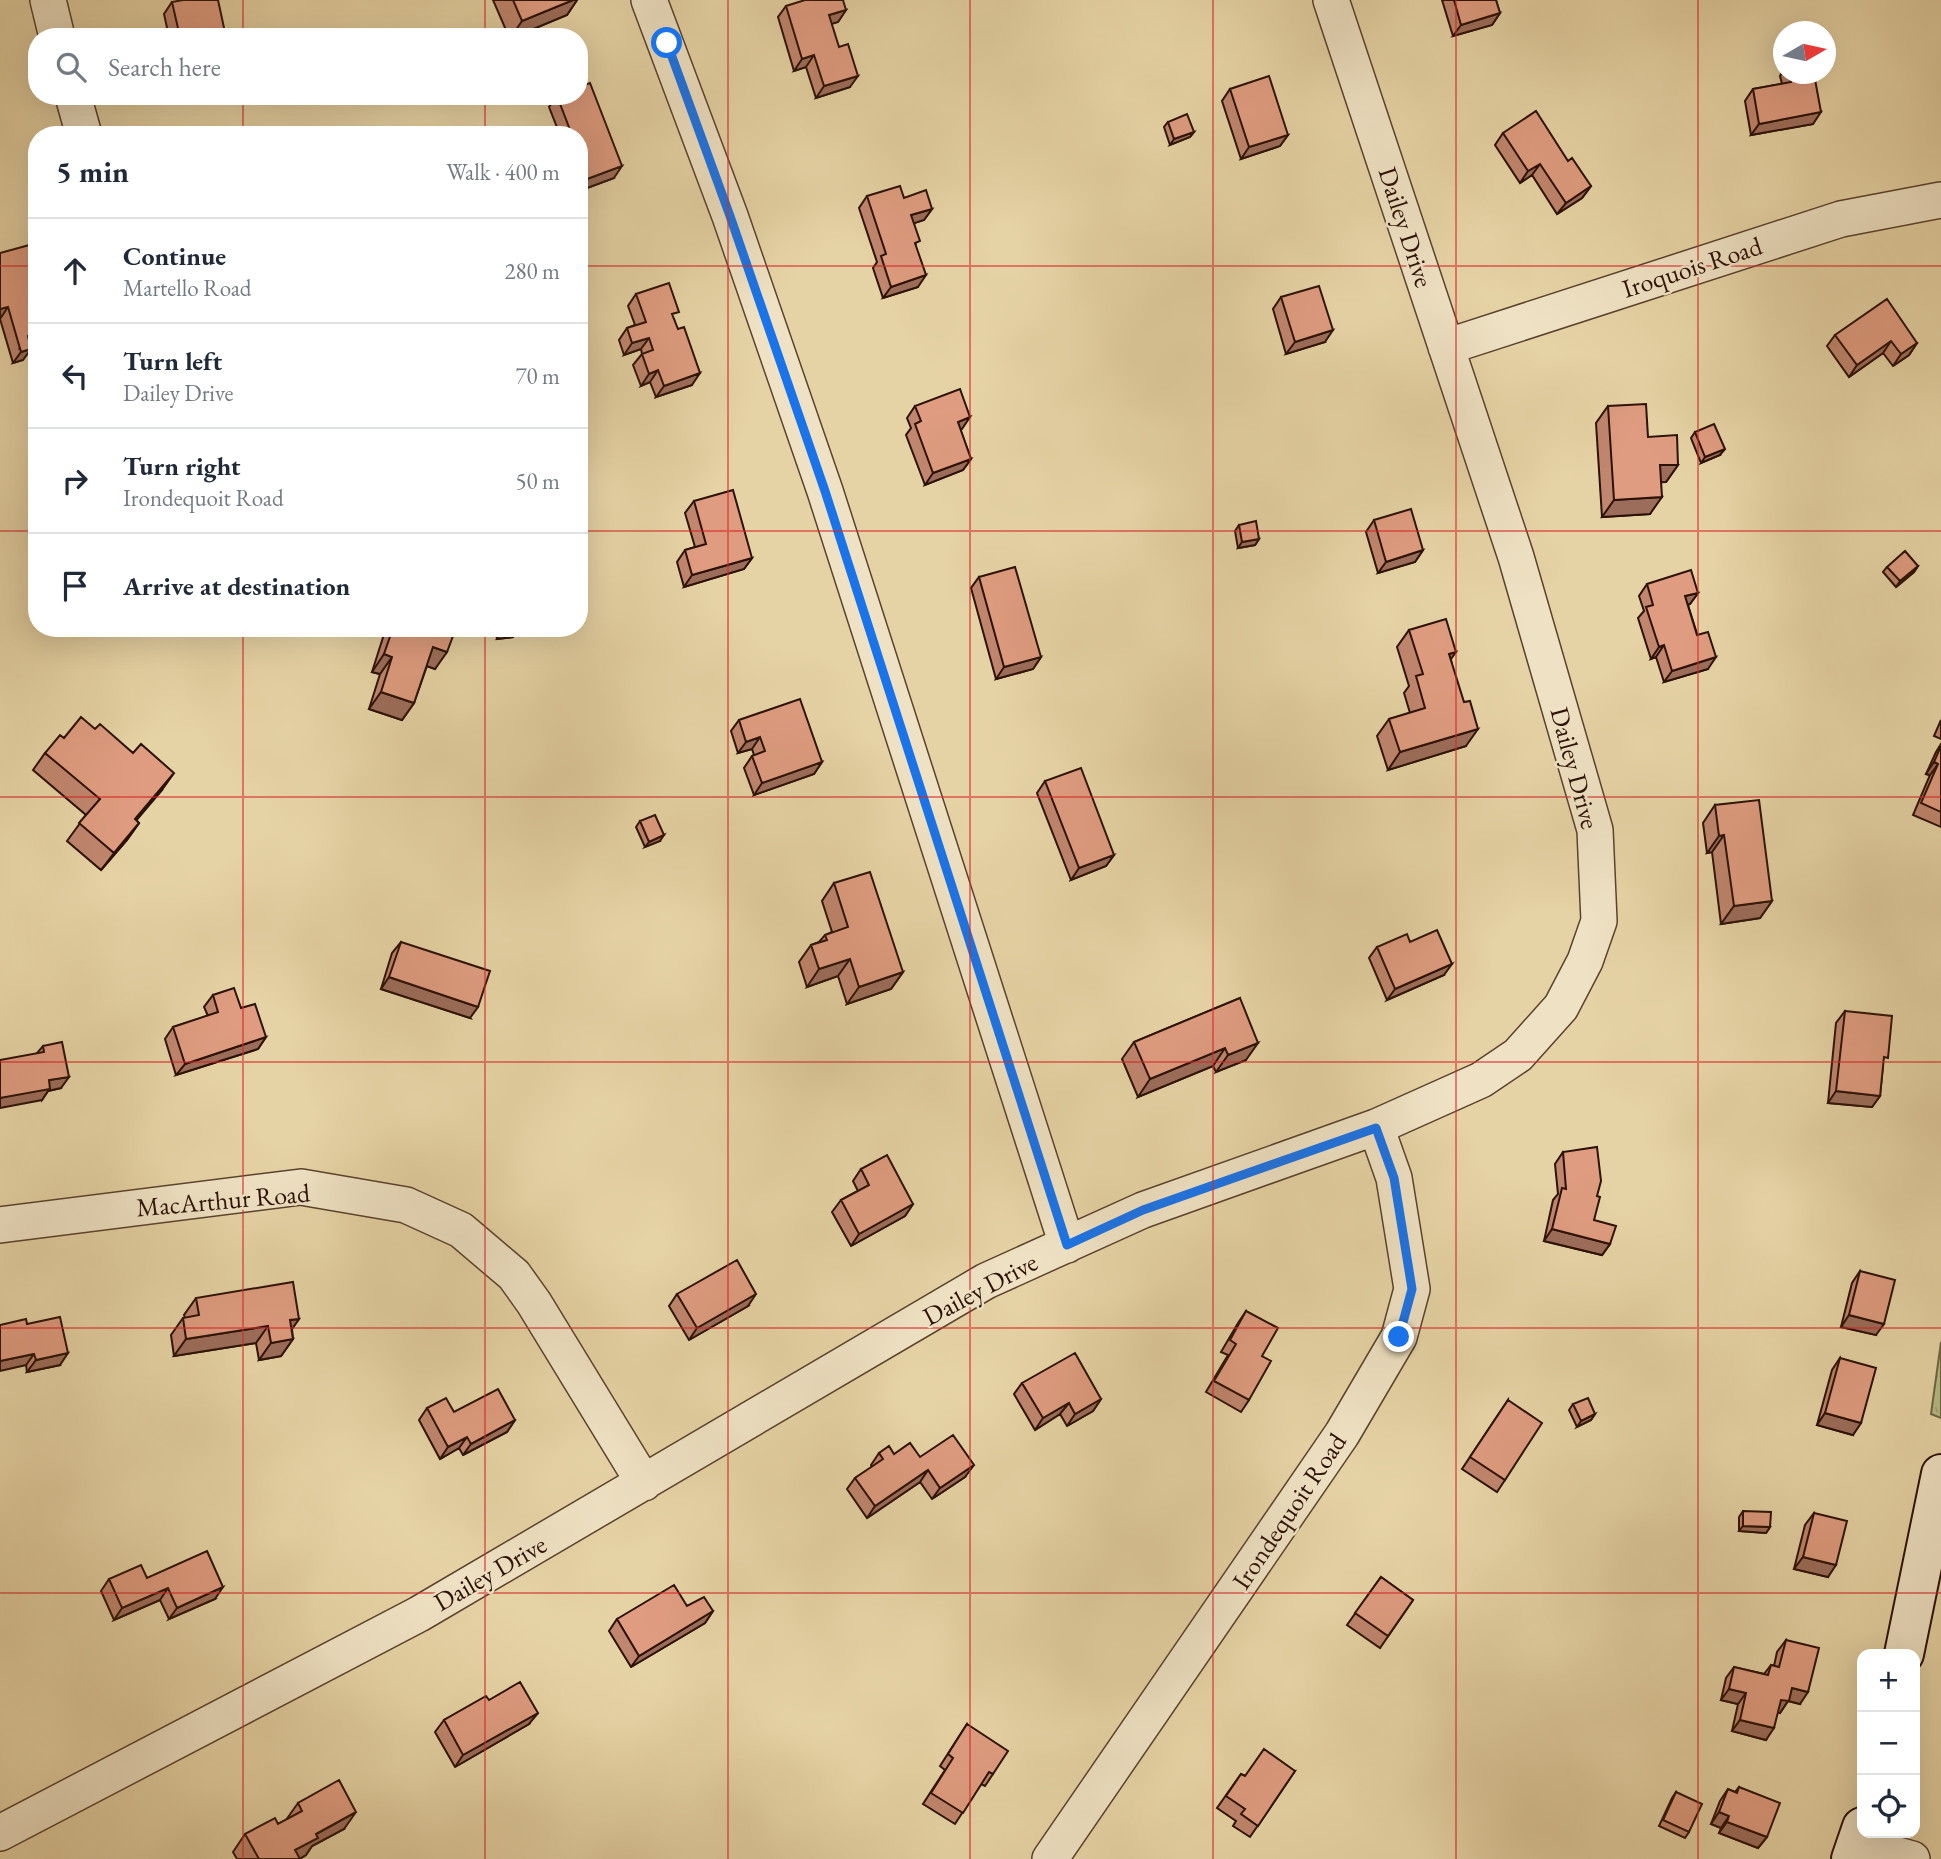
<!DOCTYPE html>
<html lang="en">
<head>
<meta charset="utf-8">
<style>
	:root { --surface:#fff; --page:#f6f6f7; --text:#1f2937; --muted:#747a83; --line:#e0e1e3 }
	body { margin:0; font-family:"EB Garamond",serif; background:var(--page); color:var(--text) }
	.controls { position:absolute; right:21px; bottom:21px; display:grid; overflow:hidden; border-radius:14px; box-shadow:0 7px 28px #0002 }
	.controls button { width:63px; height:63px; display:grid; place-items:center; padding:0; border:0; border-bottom:2px solid var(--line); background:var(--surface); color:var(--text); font:35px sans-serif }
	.compass { position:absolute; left:1773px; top:21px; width:63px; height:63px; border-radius:50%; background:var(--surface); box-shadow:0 7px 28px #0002; rotate:81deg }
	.stop { position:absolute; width:21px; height:21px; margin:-16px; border:5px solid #1a73e8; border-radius:50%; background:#fff }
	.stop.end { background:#1a73e8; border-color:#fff; box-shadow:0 2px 7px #0008 }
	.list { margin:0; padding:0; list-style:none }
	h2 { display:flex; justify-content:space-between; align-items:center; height:91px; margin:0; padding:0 28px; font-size:30px }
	h2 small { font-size:23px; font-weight:400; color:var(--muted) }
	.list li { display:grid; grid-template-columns:46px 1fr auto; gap:21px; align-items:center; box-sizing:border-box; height:105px; padding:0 28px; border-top:2px solid var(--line) }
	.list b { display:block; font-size:26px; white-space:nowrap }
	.list p { margin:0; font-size:23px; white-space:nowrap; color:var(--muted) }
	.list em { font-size:23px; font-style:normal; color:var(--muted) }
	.icon { flex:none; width:38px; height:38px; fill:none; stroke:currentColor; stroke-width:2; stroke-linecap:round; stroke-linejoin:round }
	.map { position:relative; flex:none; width:1941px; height:1859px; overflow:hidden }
	.search { position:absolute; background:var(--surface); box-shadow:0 7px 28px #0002; left:28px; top:28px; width:560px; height:77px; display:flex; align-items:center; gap:18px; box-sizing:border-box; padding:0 24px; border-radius:28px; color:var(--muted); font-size:26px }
	.panel { position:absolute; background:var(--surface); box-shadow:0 7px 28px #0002; left:28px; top:126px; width:560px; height:511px; border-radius:28px }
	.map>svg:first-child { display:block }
	.park { fill:url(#park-tufts); stroke:#706646; stroke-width:2 }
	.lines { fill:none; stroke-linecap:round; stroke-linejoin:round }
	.street-casing { stroke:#5a422d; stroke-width:38 }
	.secondary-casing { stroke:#2c1105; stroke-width:42 }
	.street { stroke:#efe2c4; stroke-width:35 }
	.secondary { stroke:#efe2c4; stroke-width:38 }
	.wall { fill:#c0866e; stroke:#2c1105; stroke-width:2 }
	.shaded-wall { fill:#9c6d5a; stroke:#2c1105; stroke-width:2 }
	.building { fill:#df9c80; stroke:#2c1105; stroke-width:2 }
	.route { stroke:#1a73e8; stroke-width:9 }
	.grid { fill:none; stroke:#d62828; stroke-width:2; stroke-opacity:0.55 }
	.labels { text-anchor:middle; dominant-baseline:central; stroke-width:5; stroke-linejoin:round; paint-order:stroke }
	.street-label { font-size:26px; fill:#2c1105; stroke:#efe2c4 }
</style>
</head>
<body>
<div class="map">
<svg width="1941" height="1859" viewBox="0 0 1941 1859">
	<defs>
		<pattern id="park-tufts" width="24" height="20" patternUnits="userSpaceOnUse" patternTransform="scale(1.75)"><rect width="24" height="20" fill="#b5bc86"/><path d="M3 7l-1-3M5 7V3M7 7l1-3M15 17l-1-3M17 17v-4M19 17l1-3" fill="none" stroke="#9ca172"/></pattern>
	</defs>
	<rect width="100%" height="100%" fill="#e6d3a5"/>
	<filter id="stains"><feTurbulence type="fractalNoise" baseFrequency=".00286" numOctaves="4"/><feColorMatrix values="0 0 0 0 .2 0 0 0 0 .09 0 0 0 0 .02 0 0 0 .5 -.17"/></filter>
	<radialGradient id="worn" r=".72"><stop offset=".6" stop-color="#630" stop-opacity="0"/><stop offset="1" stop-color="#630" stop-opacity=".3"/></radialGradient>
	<path class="park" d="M1941,1342v76l-10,-4z"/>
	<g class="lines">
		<g class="street-casing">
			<path id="street" d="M48,0l9,37
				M649,0l81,216 95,275 242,754
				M73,96l11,39
				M1446,347l395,-128 100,-19
				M0,1225l301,-38 105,18 55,25 53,45 20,28 110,180
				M0,1833l419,-219 567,-333 157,-71 233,-83 105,-47 37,-25 43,-48 24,-46 14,-40 -4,-91 -79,-273 -185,-557
				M1857,1844l55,15
				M1050,1859l292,-425 57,-97 13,-48 -18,-111 -18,-51"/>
		</g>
		<g class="secondary-casing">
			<path id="secondary" d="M1904,1654l37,-180
				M1851,1859l11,-32"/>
		</g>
		<use href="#street" class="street"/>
		<use href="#secondary" class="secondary"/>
	</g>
	<path class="wall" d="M493,0h84l-10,15 -53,22h-5z
		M1442,0h54l4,13 -8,12 -39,11z
		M172,2l54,35h-57l-5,-23z
		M786,6l60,4 -8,12 -7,2 19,63 -34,11 -10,-31 -12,4 -16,-54z
		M1783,71v3h31l-1,50 -62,11 -6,-34 8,-12 29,-5 -2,-8z
		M1230,89l58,46 -8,11 -39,13 -19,-58z
		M557,96l57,82 -35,13v-56h-19l-11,-28z
		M1168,122l26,10 -4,5 -20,8 -6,-18z
		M1503,133l65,28 23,25 -9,12 -25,16 -25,-39 -12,8 -25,-38z
		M867,196l37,2 28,11 -8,11 -10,3 2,24 2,40 -35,11 -10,-30 4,-6 -18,-54z
		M0,253l37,4v86l-7,2 -7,15 -10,3 -13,-44z
		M636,294l38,25 18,66 -36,12 -6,-15 -9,4 -8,-21 9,-11 -1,-5 -17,6 -5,-15 8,-12 8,-3 -7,-19z
		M1281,297l44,45 -39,12 -13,-45z
		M1835,335l82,8 -8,12 -16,11 -10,-13 -34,24 -22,-31z
		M915,406l47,23h-2l11,30 -8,11 -38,15 -19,-50 5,-7 -4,-10z
		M1608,406l40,31 30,28 -12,17h-5l-11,32 -48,3 -6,-94z
		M1695,432l25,23 -19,8 -10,-25z
		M694,501l58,57 -8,11 -60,18 -7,-25 8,-12 10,-3 -10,-34z
		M1374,520l49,30 -8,12 -37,11 -12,-41z
		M1239,525l20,14 -4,6 -17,3 -3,-17z
		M1918,566l-4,6 -18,15 -13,-15 4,-5z
		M979,577l62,80 -8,12 -37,10 -25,-91z
		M1647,584l51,9 -8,11 -2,1 20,64 -44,13 -8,-25 -5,2 -13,-41 6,-7 -5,-15z
		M386,628h70l-21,41 -8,-3 -13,37 -12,17 -33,-11 11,-35 -8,-2z
		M495,628h22v3l-4,6 -16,2z
		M1409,630l42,30 15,86 -78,24 -11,-34 12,-17 21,-6 -6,-20 5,-7 -12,-39z
		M739,720l83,42 -8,12 -60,21 -10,-27 8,-12 2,-1 -2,-6 -14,4 -7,-22z
		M1941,720v19l-7,-3z
		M64,738l98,52 -26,30 3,3 -12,17 -26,30 -34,-29 19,-26 -53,-45 12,-17z
		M1941,744v83l-28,-12 17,-40 -4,-1 10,-22z
		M1045,781l69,74 -8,11 -35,14 -34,-87z
		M1715,805l57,96 -12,17 -39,6 -9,-72 -5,1 -4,-30z
		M640,821l20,20 -15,6 -9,-20z
		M834,883l69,89 -12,17 -44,15 -9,-28 -31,11 -8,-25 12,-17 8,-3 6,-7 7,-3 -10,-31z
		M401,942l69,76 -89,-29 11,-36z
		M1410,942l34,33 -57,25 -18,-42 8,-11z
		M213,995l53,42 -8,12 -82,26 -11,-36 8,-12 35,-11 -4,-9z
		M1240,998l6,62 -30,12 -3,-6 -75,31 -16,-38 12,-17z
		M1845,1011l38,54 -3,31 -8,11 -44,-4 8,-80z
		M43,1046l18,42 -13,3 -6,9 -5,-47z
		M1563,1152l34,44 -3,24 16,24 -8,11 -58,-14 9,-41 5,-6 -3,-30z
		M861,1169l52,35 -8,12 -54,30 -19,-34 9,-12 17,-9 -5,-10z
		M1860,1271l16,64 -35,-8 11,-44z
		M677,1294l71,12 -59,34 -20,-34z
		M196,1298l103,21 -7,10 1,10 -12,17 -22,4 -3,-17 -82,13 -3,-21 12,-17h2l-1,-3z
		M1246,1311l16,45 -13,44 -8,12 -35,-20 22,-37 -7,-3 17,-29z
		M27,1324l33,41 -33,7 -1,-7z
		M1840,1358l13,77 -36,-10 15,-55z
		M1022,1383l79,16 -8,12 -26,15 -7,-12 -25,16 -21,-36z
		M1508,1400l-3,80 -8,12 -35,-23z
		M1573,1404l22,10 -4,6 -14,7 -8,-17z
		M427,1408l27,4 61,8 -8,12 -44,23 -4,-7 -19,11 -21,-39z
		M879,1453l41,4 45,20 -33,22 -12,-17 -53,36 -20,-29 8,-11 17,-11 -1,-2z
		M1743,1511l27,16 -4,6 -27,-2v-14z
		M1814,1513l14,64 -34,-8 11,-44z
		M1381,1577l32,23 -33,48 -33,-23z
		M147,1578l68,21 -46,20 -9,-19 -46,20 -13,-29 8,-12z
		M687,1606l26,5 -8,12 -74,44 -22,-36 8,-12z
		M1786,1640l14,64 -12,-3 -8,12 -2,-1 -12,28 -34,-9 6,-27 -17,-4 5,-22 8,-11 30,7 7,-9 3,1 3,-14z
		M489,1700l40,24 -74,43 -20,-35 9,-12z
		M967,1724l26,50 -8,12 -4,-2 -26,40 -32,-20 22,-34 -5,-4z
		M1295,1771l-45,66 -17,-11 3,-5 -19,-13 24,-34 4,2z
		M1739,1787l28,50 -9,11 -39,-15 2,-5 -10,-4 9,-23 8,-12 7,3z
		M1676,1792l13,40 -4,6 -26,-12 13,-28z
		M298,1803l46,26 -32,17 -6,9 -6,4h-63l-4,-7 12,-18 33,-10 8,-4z"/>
	<path class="shaded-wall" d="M573,0h4l-10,15 -53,22h-3l11,-16z
		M846,10l-8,12 -17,5 8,-12z
		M1500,13l-8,12 -39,11 8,-11z
		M814,55l-8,12 -12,4 8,-12z
		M858,76l-8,11 -34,11 8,-12z
		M1821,112l-8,12 -62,11 8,-11z
		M1194,132l-4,5 -20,8 4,-6z
		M1288,135l-8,11 -39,13 8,-12z
		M1540,164l-8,11 -12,8 8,-12z
		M622,166l-8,12 -35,13 8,-12z
		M1591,186l-9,12 -25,16 9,-11z
		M932,209l-8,11 -21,7 8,-12z
		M926,275l-8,12 -35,11 8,-11z
		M8,307l-8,12v-10z
		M1333,330l-8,12 -39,12 9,-12z
		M37,334v9l-17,5 8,-12z
		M649,338l-8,11 -17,6 8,-12z
		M1891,341l-8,12 -34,24 8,-12z
		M1917,343l-8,12 -16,11 8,-12z
		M31,349l-8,11 -10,3 8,-11z
		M658,370l-8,12 -9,4 8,-12z
		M700,373l-8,12 -36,12 8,-11z
		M970,417l-8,12 -12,5 8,-12z
		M1725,449l-5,6 -19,8 4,-6z
		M971,459l-8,11 -38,15 8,-12z
		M1660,465h18l-12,17 -18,1z
		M1662,497l-12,17 -48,3 12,-17z
		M1259,539l-4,6 -17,3 4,-6z
		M1423,550l-8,12 -37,11 8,-11z
		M752,558l-8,11 -60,18 8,-12z
		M1918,566l-4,6 -18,15 4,-6z
		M1698,593l-8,11 -13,4 8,-12z
		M517,631l-4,6 -16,2 4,-6z
		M1664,645l-8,12 -5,2 8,-12z
		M433,647l14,5 -12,17 -14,-5z
		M1456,652l-12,17 5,-15z
		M384,654l8,3 -12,17 -8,-2z
		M1041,657l-8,12 -37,10 8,-12z
		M1716,657l-8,12 -44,13 8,-11z
		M381,692l33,11 -12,17 -33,-11z
		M1478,729l-12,17 -78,24 12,-18z
		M760,737l-8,12 -14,4 8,-11z
		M822,762l-8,12 -60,21 8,-12z
		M1934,762l4,2 -8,11 -4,-1z
		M174,773l-12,17 -39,46 12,-17z
		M139,823l-12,17 -26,30 13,-17z
		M664,835l-4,6 -15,6 4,-5z
		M1724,835l-12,17 -5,1 12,-17z
		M1114,855l-8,11 -35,14 8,-12z
		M1772,901l-12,17 -39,6 13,-18z
		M850,959l-12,17 -31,11 12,-18z
		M1452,964l-8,11 -57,25 8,-11z
		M903,972l-12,17 -44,15 12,-17z
		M389,977l89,30 -8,11 -89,-29z
		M266,1037l-8,12 -82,26 9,-11z
		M1258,1043l-12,17 -30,12 12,-17z
		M1225,1048l-12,18 -75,31 12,-18z
		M69,1077l-8,11 -13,3 -6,9 -42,8v-10l49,-18z
		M1836,1091l44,5 -8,11 -44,-4z
		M913,1204l-8,12 -54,30 8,-12z
		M1552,1229l58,15 -8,11 -58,-14z
		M756,1294l-8,12 -59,34 8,-12z
		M1849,1315l35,9 -8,11 -35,-8z
		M299,1319l-12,17 3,-16z
		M268,1326l-12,17 -82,13 12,-17z
		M293,1339l-12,17 -22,4 12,-17z
		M68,1353l-8,12 -33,7 9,-12z
		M34,1354l-8,11 -26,6v-10z
		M1101,1399l-8,12 -26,15 8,-12z
		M1069,1403l-9,11 -25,16 8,-12z
		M1825,1413l36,10 -8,12 -36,-10z
		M1595,1414l-4,6 -14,7 4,-6z
		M515,1420l-8,12 -44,23 8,-11z
		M467,1437l-8,11 -19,11 8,-12z
		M974,1465l-9,12 -33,22 8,-11z
		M928,1470l-8,12 -53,36 8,-12z
		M1743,1526l27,1 -4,6 -27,-2z
		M1803,1557l33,8 -8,12 -34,-8z
		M223,1587l-8,12 -46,20 8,-11z
		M168,1588l-8,12 -46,20 8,-12z
		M713,1611l-8,12 -74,44 8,-11z
		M1792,1688l16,4 -8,12 -12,-3 -8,12 -7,-2 8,-11z
		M1729,1689l17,4 -8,11 -17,-4z
		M538,1713l-9,11 -74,43 8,-12z
		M1740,1720l34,8 -8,12 -34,-9z
		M356,1812l-12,17 -32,17 -6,9 -7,4 -4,-9 21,-16z
		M1719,1812l10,4 -8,12 -10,-4z
		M1727,1822l40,15 -9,11 -39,-15z"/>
	<path class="building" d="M183,0h35l8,37h-46l-8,-35z
		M513,0h60l-51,21z
		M805,0h38l3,10 -17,5 10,32 9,-3 10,32 -34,10 -10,-31 -12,4 -16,-53z
		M1454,0h42l4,13 -39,12z
		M1790,74h24l7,38 -62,12 -6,-35 38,-7z
		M1269,76l19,59 -39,12 -19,-58z
		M590,83l32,83 -35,13 -4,-12 -4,2v-34h-7l-15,-39h22v-9z
		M1536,111l32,50 4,-3 19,28 -25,17 -26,-39 -12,7 -25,-38z
		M1187,114l7,18 -20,7 -6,-17z
		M900,186l4,12 22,-8 6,19 -21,6 9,26 -5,2 11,32 -35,12 -10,-31 5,-2 -19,-58z
		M33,244l4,13v77l-9,2 3,13 -10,3 -13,-45 -8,2v-56z
		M669,283l10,29 -7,2 6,15 6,-2 16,46 -36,13 -6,-16 -9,4 -7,-20 11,-4 -4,-12 -17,5 -5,-15 19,-6 -10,-28z
		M1319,286l14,44 -38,12 -14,-45z
		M1887,299l30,44 -16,11 -10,-13 -34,24 -22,-30z
		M960,389l10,28 -12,5 13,37 -38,14 -18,-49 6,-3 -6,-15z
		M1646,404l2,33 29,-2 1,30h-18l2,32 -48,3 -6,-94z
		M1714,424l11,25 -20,8 -10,-25z
		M733,490l19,68 -60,17 -7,-25 21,-6 -12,-43z
		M1411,509l12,41 -37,12 -12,-42z
		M1256,521l3,18 -17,3 -3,-17z
		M1905,551l13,15 -18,15 -13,-14z
		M1015,567l26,90 -37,10 -25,-90z
		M1691,570l7,23 -13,3 12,39 11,-3 8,25 -44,14 -8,-26 -5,2 -13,-40 7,-2 -6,-21z
		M1446,619l10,33 -7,2 15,48 6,-1 8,28 -78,23 -11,-33 36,-11 -9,-32 7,-2 -14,-44z
		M393,628h63l-9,24 -14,-5 -19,56 -33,-11 11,-35 -8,-3z
		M500,628h17v3l-16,2z
		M800,699l22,63 -60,21 -10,-27 13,-5 -5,-14 -14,5 -7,-22z
		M81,717l14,12 5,-5 33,29 8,-9 33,29 -39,46 4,4 -25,30 -35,-30 21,-24 -55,-46 15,-18 4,3z
		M1941,746v66l-20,-9 17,-39 -4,-2z
		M1081,768l33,87 -35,13 -34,-87z
		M1759,800l13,101 -38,5 -10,-71 -5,1 -4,-31z
		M655,815l9,20 -15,7 -9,-21z
		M870,872l33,100 -44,15 -9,-28 -31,10 -8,-24 16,-5 -2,-5 23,-8 -14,-44z
		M1437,930l15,34 -57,25 -18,-42 30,-13 3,8z
		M401,942l89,29 -12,36 -89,-30z
		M234,988l7,20 14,-4 11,33 -81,27 -12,-37 45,-15 -5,-17z
		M1240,998l18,45 -30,12 -3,-7 -75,31 -16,-37z
		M1845,1011l47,5 -4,42 -4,-1 -4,39 -44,-5z
		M62,1042l7,35 -20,3 1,9 -50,9v-38l44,-8 -1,-6z
		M1597,1147l4,34 -4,15 3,1 -6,23 22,6 -6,18 -58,-15 10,-41 4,1 -3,-37z
		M887,1155l26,49 -54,30 -18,-34 28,-15 -8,-16z
		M737,1260l19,34 -59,34 -20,-34z
		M1860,1271l35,9 -11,44 -35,-9z
		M293,1282l6,37 -9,1 3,19 -22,4 -3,-17 -82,13 -3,-21 16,-3 -3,-17z
		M1246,1311l32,17 -16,28 9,5 -22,39 -35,-19 22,-37 -6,-4z
		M60,1317l8,36 -32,7 -2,-6 -34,7v-36l26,-6 1,5z
		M1075,1353l26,46 -26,15 -6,-11 -26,15 -21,-35z
		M1840,1358l36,10 -15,55 -36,-10z
		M498,1389l17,31 -44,24 -4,-7 -19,10 -21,-39 19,-10 8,14z
		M1588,1398l7,16 -14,7 -8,-17z
		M1508,1400l34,23 -37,57 -35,-23z
		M953,1435l21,30 -34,23 -12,-18 -53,36 -20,-28 28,-19 -4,-6 10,-7 5,8 16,-11 10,14z
		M1743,1511l28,1 -1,15 -27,-1z
		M1814,1513l33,8 -11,44 -33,-8z
		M207,1551l16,36 -46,21 -9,-20 -46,20 -13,-29 32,-14 6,13z
		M1381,1577l32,23 -25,36 -33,-23z
		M674,1585l13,21 17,-9 9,14 -74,45 -22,-37z
		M1786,1640l33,8 -11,44 -16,-4 -3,13 -8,-1 -7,28 -34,-8 6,-27 -17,-4 5,-22 34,8 3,-10 8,2z
		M520,1682l18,31 -75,42 -19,-35 42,-24 3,4z
		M967,1724l41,27 -15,23 -4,-2 -26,41 -32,-20 22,-35 -5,-4z
		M1264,1749l31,22 -37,55 -17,-12 4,-5 -19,-13 15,-22 4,2z
		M339,1780l17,32 -40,22 2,4 -23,12 5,9h-41l-14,-25 30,-16 3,6 24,-13 -4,-8z
		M1739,1787l41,16 -13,34 -40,-15 2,-6 -10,-4 9,-23 9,4z
		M1676,1792l26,12 -13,28 -26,-12z"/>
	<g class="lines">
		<path class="route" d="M667,43l63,173 95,275 242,754 76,-35 233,-82 18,50 18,111 -13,48"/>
	</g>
	<path class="grid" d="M243,0v37M485,0v37M728,0v1859M970,0v1859M1213,0v1859M1456,0v1859M1698,0v1859M243,96v39M485,96v39M0,266h37M579,266h1362M0,531h37M579,531h1362M243,628v1231M485,628v1231M0,797h1941M0,1062h1941M0,1328h1941M0,1593h1941"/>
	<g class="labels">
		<g class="street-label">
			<text transform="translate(1406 227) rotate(72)">Dailey Drive</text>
			<text transform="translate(1692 267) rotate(-18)">Iroquois Road</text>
			<text transform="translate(1575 768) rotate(75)">Dailey Drive</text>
			<text transform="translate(223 1200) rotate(-5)">MacArthur Road</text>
			<text transform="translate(980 1289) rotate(-28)">Dailey Drive</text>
			<text transform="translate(1289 1511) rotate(-56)">Irondequoit Road</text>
			<text transform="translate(490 1573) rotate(-30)">Dailey Drive</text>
		</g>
	</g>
	<rect width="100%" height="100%" filter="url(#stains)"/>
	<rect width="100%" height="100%" fill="url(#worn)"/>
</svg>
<div class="controls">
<button>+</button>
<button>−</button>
<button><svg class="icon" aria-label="locate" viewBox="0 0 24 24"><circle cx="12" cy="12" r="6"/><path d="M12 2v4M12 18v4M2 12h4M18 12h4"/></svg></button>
</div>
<svg class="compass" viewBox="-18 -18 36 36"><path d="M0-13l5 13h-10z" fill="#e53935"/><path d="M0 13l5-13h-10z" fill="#747a83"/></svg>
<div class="stop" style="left:667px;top:43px"></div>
<div class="stop end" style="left:1399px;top:1337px"></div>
<div class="search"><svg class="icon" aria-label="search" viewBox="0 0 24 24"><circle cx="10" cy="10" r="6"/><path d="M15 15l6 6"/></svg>Search here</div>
<section class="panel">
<h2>5 min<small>Walk · 400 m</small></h2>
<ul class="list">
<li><svg class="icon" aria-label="ahead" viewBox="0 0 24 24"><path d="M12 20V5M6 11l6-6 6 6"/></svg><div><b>Continue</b><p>Martello Road</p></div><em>280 m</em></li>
<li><svg class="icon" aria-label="left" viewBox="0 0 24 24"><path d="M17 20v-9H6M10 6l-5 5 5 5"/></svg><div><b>Turn left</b><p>Dailey Drive</p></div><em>70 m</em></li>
<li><svg class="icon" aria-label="right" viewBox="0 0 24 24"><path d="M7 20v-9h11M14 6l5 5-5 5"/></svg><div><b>Turn right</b><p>Irondequoit Road</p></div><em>50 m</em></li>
<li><svg class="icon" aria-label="arrive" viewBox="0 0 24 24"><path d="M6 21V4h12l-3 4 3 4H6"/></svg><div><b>Arrive at destination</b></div></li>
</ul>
</section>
</div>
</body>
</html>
